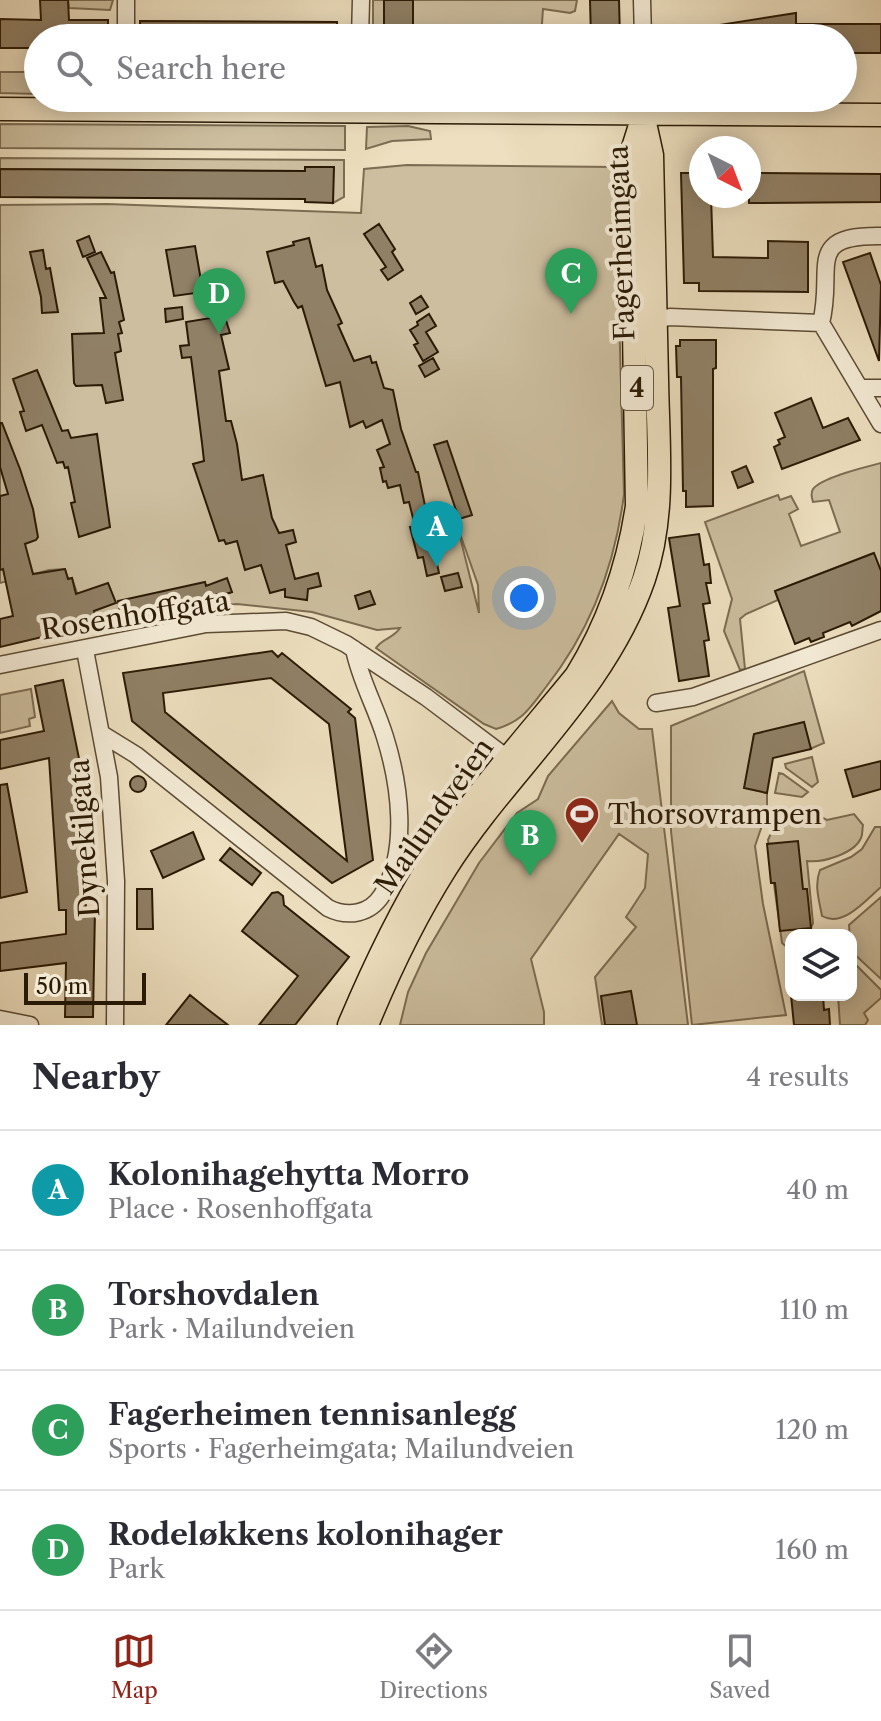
<!DOCTYPE html>
<html lang="en">
<head>
<meta charset="utf-8">
<style>
	:root { --surface:#fff; --page:#f7f7f7; --text:#2b2b33; --muted:#7c7c81; --line:#e1e1e2; --accent:#8f2418 }
	body { margin:0; font-family:"Libre Caslon Text",serif; background:var(--page); color:var(--text) }
	.controls { position:absolute; right:24px; bottom:24px; display:grid; overflow:hidden; border-radius:16px; box-shadow:0 4px 20px #0003 }
	.controls button { width:72px; height:72px; display:grid; place-items:center; padding:0; border:0; border-bottom:2px solid var(--line); background:var(--surface); color:var(--text); font:40px sans-serif }
	.compass { position:absolute; left:689px; top:136px; width:72px; height:72px; border-radius:50%; background:var(--surface); box-shadow:0 4px 20px #0003; rotate:138deg }
	.scale { position:absolute; left:24px; bottom:20px; width:122px; box-sizing:border-box; padding-left:8px; border:4px solid #2b1a05; border-top:0; font-size:22px; line-height:28px; white-space:nowrap; color:#2b1a05; -webkit-text-stroke:6px #f3ead5; paint-order:stroke }
	.you { position:absolute; left:524px; top:598px; width:28px; height:28px; margin:-20px; border:6px solid #fff; border-radius:50%; background:#1a73e8; box-shadow:0 0 0 12px #1a73e833 }
	.badge { display:grid; place-items:center; width:52px; height:52px; border-radius:50%; background:var(--accent); color:#fff; font-size:26px; font-weight:700 }
	.pin { position:absolute; translate:-50% -66px; filter:drop-shadow(0 2px 4px #0008) }
	.pin::after { content:''; position:absolute; top:42px; width:28px; height:24px; background:inherit; clip-path:polygon(0 0,100% 0,50% 100%) }
	.list { margin:0; padding:0; list-style:none }
	h2 { display:flex; justify-content:space-between; align-items:center; height:104px; margin:0; padding:0 32px; font-size:34px }
	h2 small { font-size:26px; font-weight:400; color:var(--muted) }
	.list li { display:grid; grid-template-columns:52px 1fr auto; gap:24px; align-items:center; box-sizing:border-box; height:120px; padding:0 32px; border-top:2px solid var(--line) }
	.list b { display:block; font-size:30px; white-space:nowrap }
	.list p { margin:0; font-size:26px; white-space:nowrap; color:var(--muted) }
	.list em { font-size:26px; font-style:normal; color:var(--muted) }
	.icon { flex:none; width:44px; height:44px; fill:none; stroke:currentColor; stroke-width:2; stroke-linecap:round; stroke-linejoin:round }
	.map { position:relative; flex:none; width:881px; height:1025px; overflow:hidden }
	.search { position:absolute; background:var(--surface); box-shadow:0 4px 20px #0003; left:24px; right:24px; top:24px; height:88px; display:flex; align-items:center; gap:20px; box-sizing:border-box; padding:0 28px; border-radius:44px; color:var(--muted); font-size:30px }
	.sheet { height:584px; background:var(--surface) }
	nav { display:flex; justify-content:space-around; align-items:center; box-sizing:border-box; height:112px; border-top:2px solid var(--line); background:var(--surface); font-size:22px; color:var(--muted) }
	nav a { display:grid; justify-items:center; gap:4px }
	nav .on { color:var(--accent) }
	.map>svg:first-child { display:block }
	.green { fill:#ccbe9f; stroke:#7c6c52; stroke-width:2; fill-rule:evenodd }
	.building { fill:#908066; stroke:#2b1a05; stroke-width:2; fill-rule:evenodd }
	.lines { fill:none; stroke-linecap:round; stroke-linejoin:round }
	.minor-casing { stroke:#5c4b34; stroke-width:19 }
	.major-casing { stroke:#2b1a05; stroke-width:25 }
	.minor { stroke:#f3ead5; stroke-width:16 }
	.major { stroke:#eddfbf; stroke-width:22 }
	.labels { text-anchor:middle; dominant-baseline:central; stroke-width:8; stroke-linejoin:round; paint-order:stroke }
	.shield { fill:#f3ead5; stroke:#675843; stroke-width:2 }
	.shield-label { font-size:26px; font-weight:bold; fill:#2b1a05 }
	.street-label { font-size:28px; fill:#2b1a05; stroke:#f3ead5 }
	.poi-label { font-size:28px; fill:#2b1a05; stroke:#f3ead5; text-anchor:start }
</style>
</head>
<body>
<div class="map">
<svg width="881" height="1025" viewBox="0 0 881 1025">
	<rect width="100%" height="100%" fill="#eddfbf"/>
	<filter id="stains"><feTurbulence type="fractalNoise" baseFrequency=".0025" numOctaves="4"/><feColorMatrix values="0 0 0 0 .2 0 0 0 0 .09 0 0 0 0 .02 0 0 0 .5 -.17"/></filter>
	<radialGradient id="worn" r=".72"><stop offset=".6" stop-color="#630" stop-opacity="0"/><stop offset="1" stop-color="#630" stop-opacity=".3"/></radialGradient>
	<path class="green" d="M68,0h45l-3,10 -41,-2z
		M373,0h11v38h-11z
		M413,0h164l-2,11 -5,2 -27,-4 -2,29h-106v-10l-22,1z
		M0,72h38v22l-38,-1z
		M0,124l345,2v24l-345,-2z
		M408,126l22,5 1,8 -39,2 -26,8 1,-22z
		M0,158l344,2v37l-11,6v-36h-27l-1,4 -305,-2z
		M407,165l208,2 9,327c-9,72 -33,136 -78,193 -17,22 -23,34 -50,42l-12,-5 -108,-76c5,-9 18,-10 24,-20l-23,2 -65,-18 -75,-8 -28,2 -113,22 -3,-21 -12,-2 -9,-27 -4,1 -3,-10 -16,1 -49,13v-378l107,-1 254,9 3,-44zM458,528l20,57 1,28 -21,-84z
		M881,463v106l-3,1 -5,-17 -98,38 3,9 -32,14 -6,5 5,50 -5,1 -16,-39 8,-32 -27,-77 73,-27 2,5 11,-4 7,13 -9,5 12,32 39,-14 -11,-32 -16,2c-1,-5 -3,-8 0,-13 9,-12 53,-22 68,-26z
		M804,671l20,72 -14,6 -6,-26 -50,12 -9,53 22,5v18l-12,35 8,58 23,111 -94,10 -21,-194v-105z
		M31,689l4,28 -6,2 1,7 -30,7v-38z
		M612,701l7,12 20,16h13l36,296h-86l-7,-48 41,-50 -10,-10 19,-29 3,-34 -29,-20 -88,125 13,53v13h-144l8,-33 18,-39 53,-90 38,-50 21,-14 10,-23z
		M812,757l6,25 -6,5 -26,-19 -1,-4z
		M779,773l4,1 25,18 -6,5 -27,-4z
		M812,811l15,9 27,-6 9,11c-1,4 0,9 -2,13 -7,16 -39,25 -54,23l6,62 -5,12h-17v13h-3l-6,-5 -14,-103 8,-18 14,-9z
		M875,827h6v60c-15,13 -38,41 -59,29 -3,-16 -8,-31 -2,-46l31,-13 11,-8z
		M881,897v82l-30,-28 -2,-26z
		M851,960l30,30v8l-17,15 4,7 -3,5h-25l-2,-30h13z"/>
	<path class="building" d="M40,0h28l1,20h39v18h-70v10h-38v-29l41,1z
		M384,0h29v38h-29z
		M590,0h29l1,38h-29z
		M796,13v11h85v29h-38v-15h-161l-1,-7z
		M140,21l197,1v16h-197z
		M305,167h29l-1,36 -28,-1v-3l-305,-2v-28l305,2z
		M681,173h20v23h10l2,61 55,1v-17l40,1v50l-109,-1v-8h-15z
		M749,173l132,1v28l-132,1z
		M379,224l16,25 -3,3 11,18 -15,10 -7,-10 5,-3 -22,-33z
		M89,236l6,16 -12,5 -6,-16z
		M309,238l7,29 6,-2 5,25 15,33 -4,2 16,36 16,-5 2,7 4,-1 8,26 9,2 8,39 15,43h2l21,101 -12,3 -4,-19 -5,1 -8,-31 5,-1 -6,-24 -5,1 -4,-18 -12,3 -2,-7 -3,1 -3,-14 4,-1 -7,-17 13,-6 -8,-24 -16,8 -3,-7 -13,6 -10,-45 -14,4 -24,-80 -4,2 -4,-6 -11,-21 -8,2 -8,-31 27,-7 -1,-3z
		M195,246l8,46 -29,4 -8,-46z
		M43,250l3,19 4,-1 8,44 -16,1 -1,-16 -11,-45z
		M101,252l10,21 3,-1 10,48 -5,2 3,11 -4,1 3,17 -6,2 8,47 -17,3 -4,-18 -26,1 -2,-3 -2,-49 32,-1 -4,-35h6l-19,-40z
		M870,253l11,32 -2,76 -36,-99z
		M213,276l5,17 6,-1 2,15 -4,1 8,25 -9,2 8,34 -10,2 7,50h5l6,23 5,36 21,-5 9,43 7,15 14,-3 3,12 -10,3 9,34 23,-6 3,13 -13,3 -1,11 -22,-3v-8l-15,4 -9,-28 -16,5 -8,-29 -11,3 -2,-4 -5,1 -26,-77 11,-3 -2,-18 -11,-86 -9,1 -2,-12 9,-1 -3,-23 25,-4 -6,-40z
		M421,296l7,11 -12,7 -6,-11z
		M182,307l1,12 -17,3 -1,-13z
		M429,314l7,12 -10,6 12,20 -15,9 -9,-16 4,-2 -8,-13 8,-5 -1,-3z
		M680,340h36v28l-3,1v137l-27,1v-16h-3l-2,-114h-4l-1,-31h4z
		M433,358l6,11 -14,8 -6,-11z
		M37,370l25,61 6,-1 3,8 26,-4 13,93 -31,10 -8,-34 4,-1 -7,-35 -3,1 -2,-6 -6,1 -15,-38 -16,6 -6,-19 4,-1 -11,-32z
		M811,398l12,30 25,-10 12,22 -78,29 -8,-22 6,-3 -2,-4 7,-3 -10,-24z
		M0,423h2l18,46 13,40 5,28 -2,3 -11,4 8,30 32,-5 3,10 4,-1 4,16 32,-11 8,20 -22,8 3,13 -97,23v-28l13,-3 -10,-47 -3,1v-74l8,-2 -8,-27z
		M447,441l25,74 -13,4 -25,-74z
		M746,466l7,16 -15,6 -6,-16z
		M699,534l5,31 5,-1 2,19h-5l4,20 -7,1 6,36 -5,1 5,35 -30,5 -11,-73 12,-2 -11,-68z
		M874,553l7,18v40l-29,15 -2,-4 -27,11 1,4 -13,5 -2,-4 -14,6 -20,-53z
		M458,573l4,14 -17,4 -4,-14z
		M227,578l5,14 -12,4 -1,-2 -30,8 -69,12 -2,-13 87,-19 1,4z
		M370,591l5,13 -16,5 -4,-13z
		M272,651l6,6 4,-4 69,56 -3,3 7,6 18,142 -41,23 -200,-162 -9,-48zM271,678l58,46 18,137 -182,-149 -2,-19z
		M63,680l20,98 1,18h-5l7,113h9l-2,108h-28l1,-54 -66,8v-28l66,-9v-24h-7l-10,-152 -49,11v-29l44,-9 -9,-45z
		M804,722l7,27 -38,9 -6,35 -23,-5 10,-54z
		M881,761v28l-28,8 -8,-27z
		M130 784a8 8 0 1 1 16 0a8 8 0 1 1-16 0Z
		M7,784l20,108 -27,6v-113z
		M193,832l11,27 -41,19 -12,-27z
		M798,841l5,48h4l4,39 -31,3 -5,-48h-4l-4,-39z
		M230,848l31,25 -9,12 -32,-25z
		M137,889h15l1,40h-16z
		M278,892l5,4 1,9 65,52 -54,68h-36l39,-49 -56,-45 30,-38z
		M631,991l6,34h-32l-4,-29z
		M190,995l16,13 22,17h-62z
		M791,995h32l1,15 5,-1 1,16h-36z"/>
	<g class="lines">
		<g class="minor-casing">
			<path id="minor" d="M642,0l1,38
				M126,38v-38
				M360,38l1,-38
				M655,320l15,-3 151,6c14,-55 -18,-88 60,-87
				M821,323l60,101
				M860,388h21
				M85,650l24,127 7,104 -1,144
				M0,665l206,-41 80,-3 25,6 35,17 80,53 89,67
				M656,703l37,-6 188,-67
				M102,734l34,21 192,153c20,10 42,6 54,-13 27,-44 18,-110 3,-158 -9,-30 -25,-57 -31,-88
				M0,1019l30,6"/>
		</g>
		<g class="major-casing">
			<path id="major" d="M0,109l881,6
				M349,1025c24,-57 50,-112 83,-165 42,-65 95,-124 144,-184 32,-52 52,-110 61,-170l-6,-352 11,-35
				M367,1025c22,-54 48,-108 79,-157 63,-99 159,-176 198,-289 22,-64 14,-133 13,-199 -2,-75 -3,-150 -5,-225l-9,-41"/>
		</g>
		<use href="#minor" class="minor"/>
		<use href="#major" class="major"/>
	</g>
	<defs>
		<g id="stadium-pin" transform="scale(1.8)"><path d="M0 17L-7.5 6A9.5 9.5 0 1 1 7.5 6Z" fill="#8f2418" stroke="#f3ead5"/><path d="M0-5a6.5 5 0 1 0 0 10a6.5 5 0 1 0 0-10ZM-3.5-1.8h7v3.6h-7Z" fill="#fff"/></g>
	</defs>
	<g fill-rule="evenodd">
		<use href="#stadium-pin" x="582" y="814"/>
	</g>
	<g class="labels">
		<rect class="shield" x="621" y="366" width="32" height="44" rx="6"/>
		<g class="shield-label">
			<text x="637" y="388">4</text>
		</g>
		<g class="street-label">
			<text transform="translate(621 243) rotate(-92)">Fagerheimgata</text>
			<text transform="translate(135 615) rotate(-9)">Rosenhoffgata</text>
			<text transform="translate(434 816) rotate(-55)">Mailundveien</text>
			<text transform="translate(84 838) rotate(-94)">Dynekilgata</text>
		</g>
		<g class="poi-label">
			<text x="608" y="814">Thorsovrampen</text>
		</g>
	</g>
	<rect width="100%" height="100%" filter="url(#stains)"/>
	<rect width="100%" height="100%" fill="url(#worn)"/>
</svg>
<div class="controls">
<button><svg class="icon" aria-label="layers" viewBox="0 0 24 24"><path d="M12 4l9 5-9 5-9-5zM3 14l9 5 9-5"/></svg></button>
</div>
<svg class="compass" viewBox="-18 -18 36 36"><path d="M0-13l5 13h-10z" fill="#e53935"/><path d="M0 13l5-13h-10z" fill="#7c7c81"/></svg>
<div class="scale">50 m</div>
<div class="you"></div>
<div class="pin badge" style="left:437px;top:567px;background:#0f9aa8">A</div>
<div class="pin badge" style="left:530px;top:876px;background:#2e9e5b">B</div>
<div class="pin badge" style="left:571px;top:314px;background:#2e9e5b">C</div>
<div class="pin badge" style="left:219px;top:334px;background:#2e9e5b">D</div>
<div class="search"><svg class="icon" aria-label="search" viewBox="0 0 24 24"><circle cx="10" cy="10" r="6"/><path d="M15 15l6 6"/></svg>Search here</div>
</div>
<section class="sheet">
<h2>Nearby<small>4 results</small></h2>
<ul class="list">
<li><span class="badge" style="background:#0f9aa8">A</span><div><b>Kolonihagehytta Morro</b><p>Place · Rosenhoffgata</p></div><em>40 m</em></li>
<li><span class="badge" style="background:#2e9e5b">B</span><div><b>Torshovdalen</b><p>Park · Mailundveien</p></div><em>110 m</em></li>
<li><span class="badge" style="background:#2e9e5b">C</span><div><b>Fagerheimen tennisanlegg</b><p>Sports · Fagerheimgata; Mailundveien</p></div><em>120 m</em></li>
<li><span class="badge" style="background:#2e9e5b">D</span><div><b>Rodeløkkens kolonihager</b><p>Park</p></div><em>160 m</em></li>
</ul>
</section>
<nav>
<a class="on"><svg class="icon" aria-label="map" viewBox="0 0 24 24"><path d="M3 6l6-2 6 2 6-2v14l-6 2-6-2-6 2zM9 4v14M15 6v14"/></svg>Map</a>
<a><svg class="icon" aria-label="directions" viewBox="0 0 24 24"><path d="M12 3l9 9-9 9-9-9zM9 14v-3h6M13 9l2 2-2 2"/></svg>Directions</a>
<a><svg class="icon" aria-label="saved" viewBox="0 0 24 24"><path d="M7 4h10v16l-5-4-5 4z"/></svg>Saved</a>
</nav>
</body>
</html>
